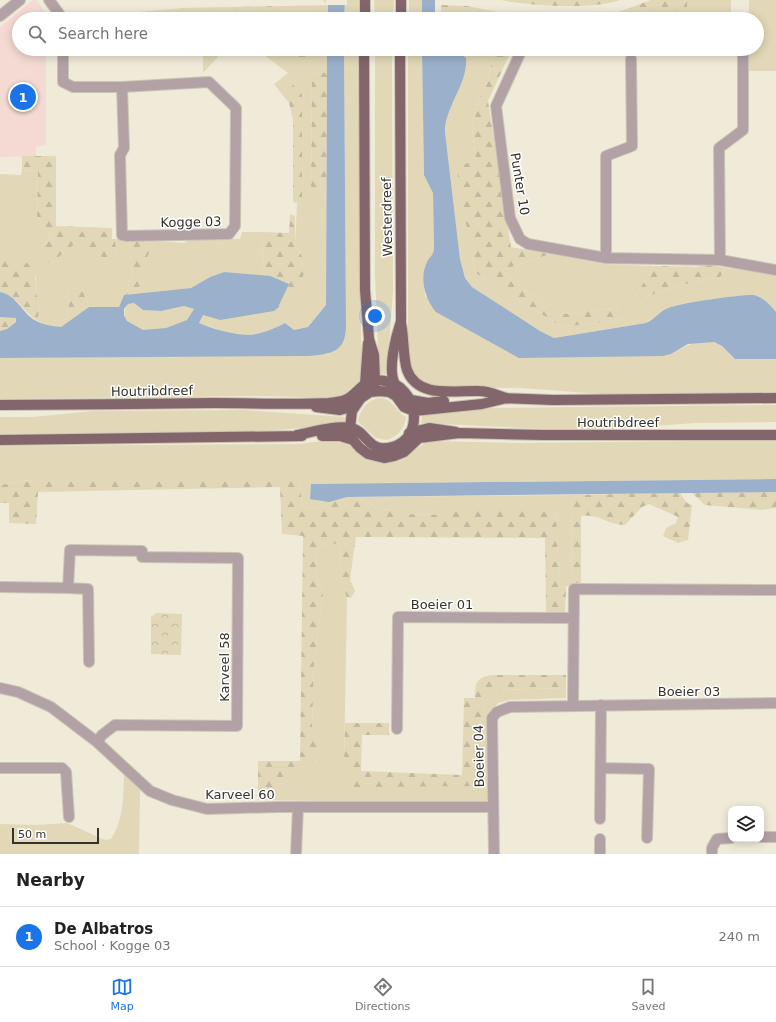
<!DOCTYPE html>
<html lang="en">
<head>
<meta charset="utf-8">
<style>
	:root { --surface:#fff; --page:#f2f2f2; --text:#222; --muted:#767676; --line:#e0e0e0; --accent:#1a73e8 }
	body { margin:0; font-family:"DejaVu Sans",sans-serif; background:var(--page); color:var(--text) }
	.controls { position:absolute; right:12px; bottom:12px; display:grid; overflow:hidden; border-radius:8px; box-shadow:0 2px 10px #0003 }
	.controls button { width:36px; height:36px; display:grid; place-items:center; padding:0; border:0; border-bottom:1px solid var(--line); background:var(--surface); color:var(--text); font:20px sans-serif }
	.scale { position:absolute; left:12px; bottom:10px; width:87px; box-sizing:border-box; padding-left:4px; border:2px solid #34322b; border-top:0; font-size:11px; line-height:14px; white-space:nowrap; color:#34322b; -webkit-text-stroke:3px #fff; paint-order:stroke }
	.you { position:absolute; left:375px; top:316px; width:14px; height:14px; margin:-10px; border:3px solid #fff; border-radius:50%; background:#1a73e8; box-shadow:0 0 0 6px #1a73e833 }
	.badge { display:grid; place-items:center; width:26px; height:26px; border-radius:50%; background:var(--accent); color:#fff; font-size:13px; font-weight:700 }
	.pin { position:absolute; translate:-50% -50%; border:2px solid #fff; box-shadow:0 1px 4px #0006 }
	.list { margin:0; padding:0; list-style:none }
	h2 { display:flex; justify-content:space-between; align-items:center; height:52px; margin:0; padding:0 16px; font-size:17px }
	h2 small { font-size:13px; font-weight:400; color:var(--muted) }
	.list li { display:grid; grid-template-columns:26px 1fr auto; gap:12px; align-items:center; box-sizing:border-box; height:60px; padding:0 16px; border-top:1px solid var(--line) }
	.list b { display:block; font-size:15px; white-space:nowrap }
	.list p { margin:0; font-size:13px; white-space:nowrap; color:var(--muted) }
	.list em { font-size:13px; font-style:normal; color:var(--muted) }
	.icon { flex:none; width:22px; height:22px; fill:none; stroke:currentColor; stroke-width:2; stroke-linecap:round; stroke-linejoin:round }
	.map { position:relative; flex:none; width:776px; height:854px; overflow:hidden }
	.search { position:absolute; background:var(--surface); box-shadow:0 2px 10px #0003; left:12px; right:12px; top:12px; height:44px; display:flex; align-items:center; gap:10px; box-sizing:border-box; padding:0 14px; border-radius:22px; color:var(--muted); font-size:15px }
	.sheet { height:112px; background:var(--surface) }
	nav { display:flex; justify-content:space-around; align-items:center; box-sizing:border-box; height:56px; border-top:1px solid var(--line); background:var(--surface); font-size:11px; color:var(--muted) }
	nav a { display:grid; justify-items:center; gap:2px }
	nav .on { color:var(--accent) }
	.map>svg:first-child { display:block }
	.education { fill:#f4dad3 }
	.grass { fill:#e2d8b8 }
	.forest { fill:url(#forest-firs) }
	.park { fill:url(#park-crowns) }
	.water { fill:#9bb0ca; fill-rule:evenodd }
	.pier { fill:#f0ead9 }
	.lines { fill:none; stroke-linecap:round; stroke-linejoin:round }
	.minor-casing { stroke:#cac5b6; stroke-width:12 }
	.major-casing { stroke:#cac5b6; stroke-width:12 }
	.minor { stroke:#b3a2a5; stroke-width:10 }
	.major { stroke:#83666b; stroke-width:10 }
	.labels { text-anchor:middle; dominant-baseline:central; stroke-width:3; stroke-linejoin:round; paint-order:stroke }
	.street-label { font-size:13px; fill:#34322b; stroke:#fff }
</style>
</head>
<body>
<div class="map">
<svg width="776" height="854" viewBox="0 0 776 854">
	<defs>
		<pattern id="forest-firs" width="22" height="20" patternUnits="userSpaceOnUse"><rect width="22" height="20" fill="#e2d8b8"/><path d="M5 1l3.5 6h-7zM16 11l3.5 6h-7z" fill="#c2ba9e"/></pattern>
		<pattern id="park-crowns" width="20" height="18" patternUnits="userSpaceOnUse"><rect width="20" height="18" fill="#e2d8b8"/><path d="M2 6a3 3 0 1 1 6 0M12 15a3 3 0 1 1 6 0" fill="none" stroke="#c2ba9e"/></pattern>
	</defs>
	<rect width="100%" height="100%" fill="#f0ead9"/>
	<path class="education" d="M33,0h3l10,13v6h-27v30h27v96l-10,2v9l-36,1v-130z"/>
	<path class="grass" d="M323,0h5v19h-50l6,-13 43,-1z
		M345,0h15v19h-16z
		M374,0h20l-1,19h-18z
		M409,0h13v19h-13z
		M687,0h44v18h-44z
		M749,0h27v71h-27v-22h8v-30h-8z
		M203,49h22l-22,24z
		M256,49h36l8,12 10,-1v-11h17v23l-15,3 -1,115 15,2v113l-18,22 -14,3 -9,-7c-9,5 -24,11 -35,12 -15,0 -38,-7 -52,-12l5,-8 17,5 81,-67 -6,-7 2,-43 5,1 -9,-124 -1,11 -11,2 -7,-9 14,-11z
		M344,49h15v208l3,113 -4,12 -14,12 -14,4 -68,-2 -262,3v-41l328,-4 18,-29z
		M375,49h17l1,242 -6,83h-8l-4,-99z
		M408,49h14l2,125 9,19 1,60c-13,15 -10,24 -9,43l87,58h159c14,-8 35,-20 50,-8 6,4 9,9 14,13h41v34l-174,1 -82,-6 -85,-1 -16,-9 -5,-7 -5,-10 -1,-19z
		M455,49h39l-5,28 -10,22 -7,29 4,34 -8,69 5,31 3,11 86,54 51,-6 14,-6 21,-19 33,-11 39,-8 7,-9 49,6v38c-5,-6 -13,-15 -22,-17 -11,-1 -78,8 -88,14 -7,3 -12,11 -20,14l-92,15 -14,-7 -68,-44 -7,-9 -5,-19 -15,-127 2,-16 19,-58z
		M22,170l16,1 -1,46 14,19 -10,12 10,15 25,-20 32,17h9l-2,-21 14,1 3,33 -6,22h-2l-5,12h-30l-8,-21 -14,6 2,13 -5,20 -3,2 -14,-1 -9,-5 1,-19 -2,-2 -1,-23 -36,-17v-86l21,1z
		M242,232h21l-1,44 -38,-4 -14,5 -19,11 -57,6 10,-14 -1,-17 12,-22 29,2 7,-5 49,1z
		M550,254l54,10 50,2 -25,40 -64,8 -40,-24 -23,-20z
		M134,303l9,7 18,1 23,-5 10,3c-2,3 -4,8 -7,11 -7,6 -35,13 -45,10 -13,-4 -23,-14 -14,-26z
		M379,398c14,0 16,13 27,19 -1,11 -9,21 -20,23l-10,-2 -18,-16c1,-11 9,-22 21,-24z
		M776,405v17l-81,1 -82,6h-68l-124,-6 1,-8 64,-7z
		M243,410l102,7v7l-78,7 -267,3v-17h33l60,-6z
		M776,440v39l-465,5 -1,15 37,-2 -32,12 -13,-2 -2,-28h-264l-36,6v-39l297,-2c15,-1 31,-5 46,-1 17,5 26,22 46,20 16,-2 26,-16 41,-22l90,2z
		M572,495l-1,91h-5v7v-5l-7,-3 -3,-78 -112,8 -41,-1 -8,-4 -16,-1 -22,-12z
		M341,543l-1,30 7,26 -3,165 8,12 128,10 2,-75 6,-13 16,-8 62,-2v10l-57,2 -11,3 -9,12 -1,89 -230,-4v-11l23,1c8,-15 24,-24 39,-32l-8,-29 2,-66 9,-70 -7,-16 1,-31z
		M124,775l16,15 -1,64h-139v-30l38,1 29,-2 38,17 6,-1c13,-20 12,-41 13,-64z"/>
	<path class="forest" d="M501,0h119c-27,10 -90,6 -119,0z
		M651,0h36v19h-246v-14l26,1 36,7 84,2 26,-1z
		M284,6l-6,13h-208l1,-1 112,-10z
		M292,49h18v11l-10,1z
		M494,49h18l-24,52 23,146 39,7 -48,16 23,20 40,24 64,-8 25,-40 43,1 8,-3 22,4 -7,9 -39,8 -33,11 -21,19 -14,6 -51,6 -86,-54 -3,-11 -17,-96 20,-5 -4,-33 7,-29 10,-22z
		M327,72l-1,120 -15,-1 1,-116z
		M293,79l6,6 3,11v108l-9,-2v-82l-4,-17 -8,-10 11,-2z
		M22,156h34v70l56,2v11h3l2,21h-9l-32,-17 -25,20 -8,-3 -2,-12 10,-12 -14,-19 1,-46 -16,-1z
		M290,214l5,2v30c21,23 3,45 -16,61l-17,-31 1,-44 26,1z
		M129,240l26,1 -11,22v17l-10,14 -8,1 6,-22z
		M4,257c31,0 32,17 33,43l2,2 -1,19c-13,-7 -23,-27 -38,-29v-32z
		M81,286l8,21 -25,18 5,-20 -2,-13z
		M0,317h16v5l-9,7 -7,2z
		M36,479h264l2,28 13,2 32,-12h10l22,12 16,1 9,4 40,1 4,-8h108l3,78 7,3 -1,24h-19l-1,-74 -189,-1 -6,42 5,12 -4,7 -4,-1v2l-7,-26 1,-30 -24,3 -1,31 7,16 -9,70 -2,66 7,7 1,22c-15,8 -31,17 -39,32l-23,-1v-28h42l3,-225 -21,-2 -2,-47 -242,5 -2,32 -27,-1v-20h-9v-18z
		M776,492v16l-14,2 -57,-5 -13,-12z
		M680,493l7,10 5,2 -4,35 -10,3 -15,-7 3,-8 10,-5 2,-6 -29,-13 -7,3 -17,18c-18,0 -27,-12 -44,-9v70h-10l1,-91z
		M492,675h74v13l-62,2 -16,8 -6,13 -1,75 -129,1v-11l-8,-11 1,-42h44v12h-27l-1,36 101,4 2,-77h11c1,-16 0,-20 17,-23z"/>
	<path class="park" d="M156,613l26,1 -1,41 -30,-1v-37z"/>
	<path class="water" d="M328,0h17l-1,19h-16z
		M422,0h13v19h-13z
		M327,49h17l2,276c0,28 -15,29 -39,31l-307,2v-27l7,-2 9,-7v-4l-16,-1v-25c13,2 20,15 29,24 9,8 21,10 32,11l28,-20h30l5,-12 67,-7 19,-11 14,-5 46,4 19,8 -10,21v2l-5,4 -54,9 -17,-5 -4,8c13,6 37,12 51,12 11,-1 26,-7 35,-12l9,7 14,-3 18,-22zM134,303l9,7 18,1 23,-5 10,3 -7,11 -21,8 -23,2 -16,-9 -3,-6v-6l4,-5z
		M422,49h33l11,9c2,26 -21,48 -21,74l15,127 5,19 7,9 68,44 14,7 92,-15c8,-3 13,-11 20,-14 10,-6 77,-15 88,-14 9,2 17,11 22,17v47h-41l-13,-13 -8,-4 -26,2 -17,10 -8,2 -144,2 -83,-46c-11,-13 -17,-34 -9,-50 2,-5 7,-7 7,-13l-1,-56 -9,-18z
		M776,479v13l-429,5 -18,5 -19,-3 1,-15z"/>
	<path class="pier" d="M326,0h21v5h-21z"/>
	<g class="lines">
		<g class="minor-casing">
			<path id="minor" d="M49,0l14,19
				M0,16l20,-16
				M63,49v33l10,5h49l87,-5 27,26 -1,118 -6,8 -102,2 -5,-1 -2,-80 4,-7 -2,-61
				M522,49l-26,57 14,112 10,21 8,5 78,14 114,2 56,10
				M606,258v-102l26,-10 -1,-87
				M720,260l-1,-112 24,-18v-81
				M0,587l68,1 2,-38 72,1v6l96,1 -1,168 -122,-1 -13,10 -5,7
				M68,588l20,1 1,73
				M0,688l18,4 33,15 46,35 53,49 22,9 35,9 71,-2h214
				M573,705l1,-116 202,1
				M397,729l1,-112 175,1
				M0,768h62l4,4 3,45
				M601,768l48,1 -2,69
				M600,819l1,-114
				M761,837h15
				M296,854l2,-47
				M494,854l-2,-136 5,-6 13,-5 266,-4
				M600,854v-15
				M712,854v-6l5,-9 14,-1"/>
		</g>
		<g class="major-casing">
			<path id="major" d="M365,19v-19
				M401,19v-19
				M364,49l1,241 4,49 5,16 1,26 -1,5
				M401,323c3,14 2,35 6,47 11,29 47,20 72,21 9,0 18,4 27,7
				M365,384l3,-41
				M395,384c-8,-14 1,-48 6,-63l-1,-272
				M500,398l53,2 223,-2
				M507,398l-25,6 -68,7 -10,-4 -8,-11 -7,-4 -9,-1 -10,1 -9,6 -9,13 -2,17 3,12 7,8 8,6 16,4 10,-2 10,-4 15,-14 40,-5 84,2h233
				M411,400l17,3 16,-2
				M0,405c71,0 143,-1 214,-2 39,0 77,2 115,0 6,-1 12,-1 18,-4 14,-8 16,-22 38,-18 33,5 41,57 7,66 -24,7 -25,-16 -41,-19 -17,-3 -38,4 -54,7
				M316,407l24,3 14,-4
				M409,433l20,-5 27,4
				M322,436h18l13,4
				M0,440l302,-4"/>
		</g>
		<use href="#minor" class="minor"/>
		<use href="#major" class="major"/>
	</g>
	<g class="labels">
		<g class="street-label">
			<text transform="translate(520 184) rotate(81)">Punter 10</text>
			<text transform="translate(387 217) rotate(-91)">Westerdreef</text>
			<text transform="translate(191 222) rotate(-1)">Kogge 03</text>
			<text transform="translate(152 391) rotate(-1)">Houtribdreef</text>
			<text x="618" y="422">Houtribdreef</text>
			<text x="442" y="604">Boeier 01</text>
			<text transform="translate(224 667) rotate(-90)">Karveel 58</text>
			<text x="689" y="691">Boeier 03</text>
			<text transform="translate(479 756) rotate(-91)">Boeier 04</text>
			<text x="240" y="794">Karveel 60</text>
		</g>
	</g>
</svg>
<div class="controls">
<button><svg class="icon" aria-label="layers" viewBox="0 0 24 24"><path d="M12 4l9 5-9 5-9-5zM3 14l9 5 9-5"/></svg></button>
</div>
<div class="scale">50 m</div>
<div class="you"></div>
<div class="pin badge" style="left:23px;top:97px">1</div>
<div class="search"><svg class="icon" aria-label="search" viewBox="0 0 24 24"><circle cx="10" cy="10" r="6"/><path d="M15 15l6 6"/></svg>Search here</div>
</div>
<section class="sheet">
<h2>Nearby<small></small></h2>
<ul class="list">
<li><span class="badge">1</span><div><b>De Albatros</b><p>School · Kogge 03</p></div><em>240 m</em></li>
</ul>
</section>
<nav>
<a class="on"><svg class="icon" aria-label="map" viewBox="0 0 24 24"><path d="M3 6l6-2 6 2 6-2v14l-6 2-6-2-6 2zM9 4v14M15 6v14"/></svg>Map</a>
<a><svg class="icon" aria-label="directions" viewBox="0 0 24 24"><path d="M12 3l9 9-9 9-9-9zM9 14v-3h6M13 9l2 2-2 2"/></svg>Directions</a>
<a><svg class="icon" aria-label="saved" viewBox="0 0 24 24"><path d="M7 4h10v16l-5-4-5 4z"/></svg>Saved</a>
</nav>
</body>
</html>
